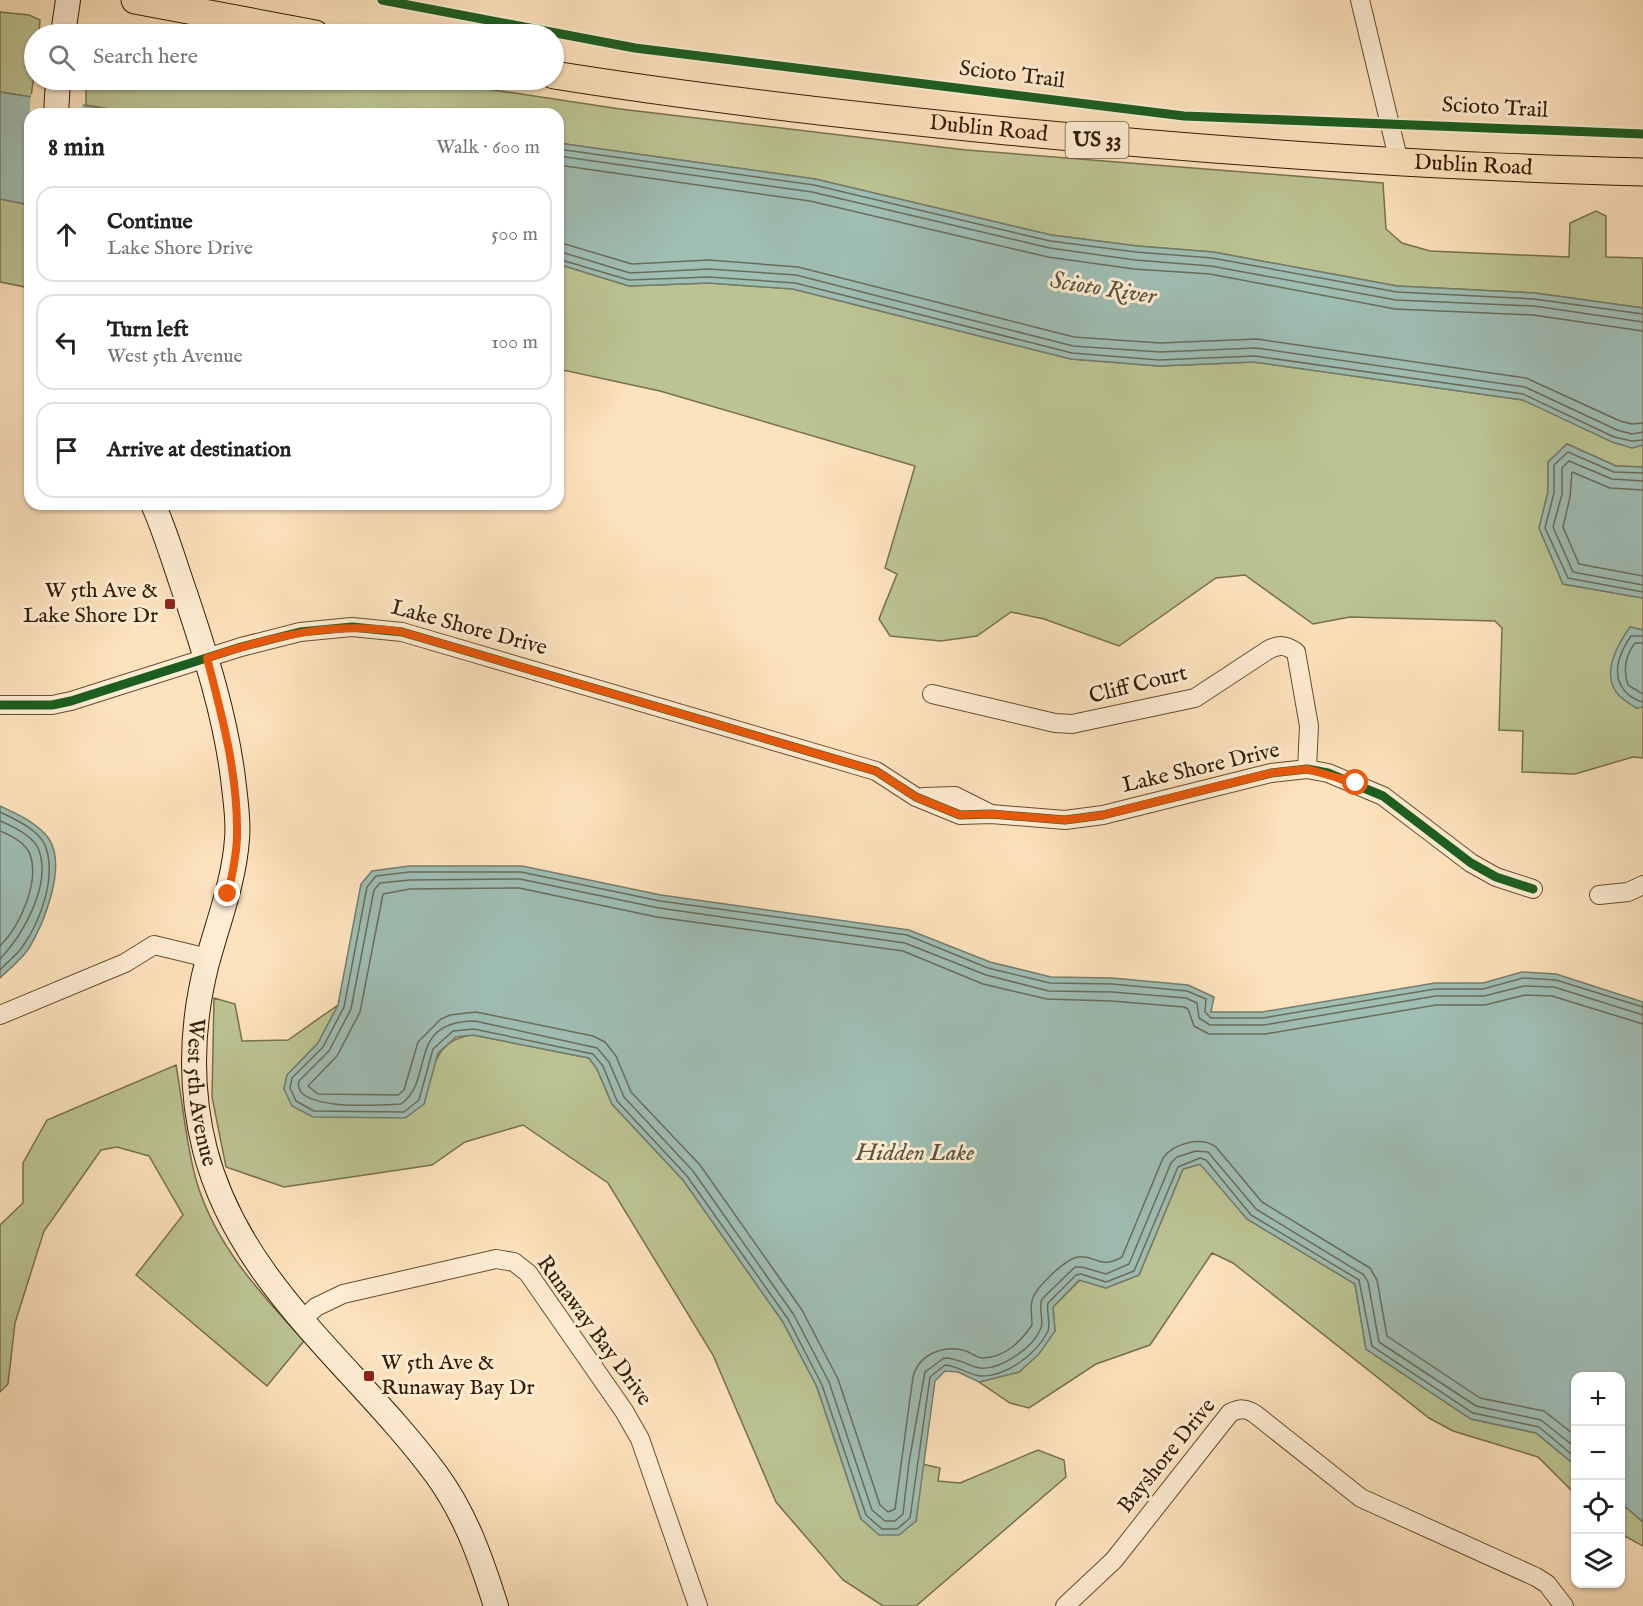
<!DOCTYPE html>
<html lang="en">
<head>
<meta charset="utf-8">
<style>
	:root { --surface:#fff; --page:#f6f6f6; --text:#222; --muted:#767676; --line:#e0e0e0 }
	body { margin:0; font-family:"IM FELL English",serif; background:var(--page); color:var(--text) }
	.controls { position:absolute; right:18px; bottom:18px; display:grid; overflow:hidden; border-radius:12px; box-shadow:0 2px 4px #0004 }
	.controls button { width:54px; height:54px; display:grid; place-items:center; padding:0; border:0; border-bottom:2px solid var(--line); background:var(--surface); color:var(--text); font:30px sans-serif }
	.stop { position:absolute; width:18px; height:18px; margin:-14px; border:4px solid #ea580c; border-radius:50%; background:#fff }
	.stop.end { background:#ea580c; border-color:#fff; box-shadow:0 2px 6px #0008 }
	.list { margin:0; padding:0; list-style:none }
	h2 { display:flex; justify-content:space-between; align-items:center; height:78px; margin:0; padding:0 24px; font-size:26px }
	h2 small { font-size:20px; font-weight:400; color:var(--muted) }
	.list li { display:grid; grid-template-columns:39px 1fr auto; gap:18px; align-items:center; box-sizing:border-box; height:96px; margin:0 12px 12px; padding:0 12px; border:2px solid var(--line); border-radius:18px }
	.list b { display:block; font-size:22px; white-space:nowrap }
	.list p { margin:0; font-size:20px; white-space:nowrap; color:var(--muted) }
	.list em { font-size:20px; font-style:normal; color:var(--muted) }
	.icon { flex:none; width:33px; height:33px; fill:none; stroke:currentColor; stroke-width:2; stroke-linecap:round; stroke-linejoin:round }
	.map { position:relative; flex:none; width:1643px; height:1606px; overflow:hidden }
	.search { position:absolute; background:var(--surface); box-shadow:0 2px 4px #0004; left:24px; top:24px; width:540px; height:66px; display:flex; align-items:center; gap:15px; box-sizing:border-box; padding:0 21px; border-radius:33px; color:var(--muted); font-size:22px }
	.panel { position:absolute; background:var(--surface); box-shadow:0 2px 4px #0004; left:24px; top:108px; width:540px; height:402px; border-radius:18px }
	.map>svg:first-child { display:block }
	.green { fill:#bcc493; stroke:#78704a; stroke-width:1.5 }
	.water { fill:#9fbeb4; stroke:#747d6c; stroke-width:1.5 }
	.pier { fill:#fde3bd }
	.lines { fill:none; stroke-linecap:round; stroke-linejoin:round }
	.shore { stroke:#6a6c5a; stroke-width:1.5 }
	.street-casing { stroke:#664d2f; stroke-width:20 }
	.secondary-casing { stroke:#341b00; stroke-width:26 }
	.primary-casing { stroke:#341b00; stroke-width:29 }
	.street { stroke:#feedd4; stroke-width:18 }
	.secondary { stroke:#feedd4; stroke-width:24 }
	.primary { stroke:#fde3bd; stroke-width:27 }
	.cycleway-casing { stroke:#feedd4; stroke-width:13 }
	.cycleway { stroke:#1b5e20; stroke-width:9 }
	.route { stroke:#ea580c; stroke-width:8 }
	.poi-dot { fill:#8f2418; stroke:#feedd4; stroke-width:2 }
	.labels { text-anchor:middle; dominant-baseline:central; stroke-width:6; stroke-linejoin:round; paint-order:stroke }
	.shield { fill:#feedd4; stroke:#715a40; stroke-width:1.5 }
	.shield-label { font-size:21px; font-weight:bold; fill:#341b00 }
	.street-label { font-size:22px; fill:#341b00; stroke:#feedd4 }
	.poi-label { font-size:22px; fill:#341b00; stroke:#feedd4; text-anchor:end }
	.water-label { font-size:24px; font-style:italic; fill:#59543f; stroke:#feedd4 }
</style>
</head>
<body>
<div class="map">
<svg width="1643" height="1606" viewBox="0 0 1643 1606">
	<rect width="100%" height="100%" fill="#fde3bd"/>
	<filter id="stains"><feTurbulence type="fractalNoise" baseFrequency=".00333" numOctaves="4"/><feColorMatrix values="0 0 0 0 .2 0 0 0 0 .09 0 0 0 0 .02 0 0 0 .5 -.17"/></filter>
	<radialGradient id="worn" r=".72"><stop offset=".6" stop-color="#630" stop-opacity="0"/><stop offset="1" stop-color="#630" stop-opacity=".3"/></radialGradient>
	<path class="green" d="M0,12l29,3 11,5 -1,14h-5v40l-3,23 -31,-5z
		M106,26l58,8h-72z
		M86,80h342l192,29 346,41 417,33 3,46 16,14 28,8 139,6 1,-34 26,-12 10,5v41l37,1v50l-108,-15 -138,-7 -184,-34 -76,-6 -86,-11 -236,-56 -257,-36v-29h-419l-53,-9z
		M0,199l30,6v83l-30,-6z
		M558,264l71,22 80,-3 84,6 278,70 88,7 95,-4 269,38 109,48 11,-3v22l-27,-1 -49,-22 -19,18v30l-9,36 24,56 80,14v32l-13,-3 6,81 7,-1v51l-10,-1 -58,17 -53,-2 1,-41 -24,-1 3,-102 -7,-7 -145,-4 -37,7 -68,-49 -29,3 -97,68 -75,-27 -33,-7 -34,24 -36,5 -51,-5 -11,-17 18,-45 -12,-6 30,-102 -255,-75 -102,-22z
		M214,998l21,6 7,37 46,-1 50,-35 -20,38 -31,32 -3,14 140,15c9,-33 9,-65 49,-69l116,23 8,11 15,35 71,76 100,142 34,65 44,132 55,2 6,-57 18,4 -2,13 22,2 78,-33 26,10 2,17 -150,129h-33l-40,-26 -67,-78 -63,-147 -105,-172 -85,-58 -58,17 -33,23 -148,22 -58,-20 -14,-70z
		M176,1065c7,39 10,81 21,118 19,63 64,111 107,158l-37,45 -131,-111 47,-60 -34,-59 -32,-9 -16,3 -57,81 -29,92 -7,61 -8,8v-167l23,-22v-40l24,-43z
		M1201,1164l46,55 108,65 11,65 105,70 65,14 39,32v29l-37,-37 -85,-26 -24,-13 -196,-155 -21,-10 -62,92 -54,19 -67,44 -19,-5 -31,-21 40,-10 36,-41 -2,-24 27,-27 26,8 33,-13 44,-106z
		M1621,1503l22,19v24l-22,-12z"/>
	<path class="water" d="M0,92l139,22h-109v91l-30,-6z
		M558,143l257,36 236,56 86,11 76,6 184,34 138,7 108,15v137l-11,3 -20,-6 -89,-42 -269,-38 -95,4 -88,-7 -278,-70 -84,-6 -80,3 -71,-22z
		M1567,444l49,22 27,1v131l-80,-14 -24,-56 9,-36v-30z
		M1630,627l13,3v77l-7,1c-5,-4 -15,-9 -19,-15 -16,-20 1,-49 13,-66z
		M0,806c17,8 38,17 49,33 18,27 -5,84 -20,109 -7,11 -20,21 -29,30z
		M409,866h113l139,29 248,35 81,32 61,15 61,1 76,7 26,12 -3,15h51l173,-29h48l39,-11 34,2 87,28v520l-22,-19 -1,-127h-44l-1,89 -39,-32 -65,-14 -105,-70 -11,-65 -108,-65 -47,-55 -17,5 -44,106 -33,13 -27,-8 -26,27 2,24 -16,23 -20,18 -40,10 -21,-10 -13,-1 -10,10 -19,140 -17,14h-20l-18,-16 -44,-132 -34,-65 -100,-142 -71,-76 -15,-35 -8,-11 -116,-23 -17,2 -18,16 -14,51 -19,14 -92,-1 -21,-11 -8,-17 3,-14 31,-32 20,-38 23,-121 11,-13z"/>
	<path class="pier" d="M31,94l52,8 -1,12h-52v75l-3,-20 3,-63z"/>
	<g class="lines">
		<path class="shore" d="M558,149l256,36 236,56 86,11 76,6 185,34 137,7 109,15
			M558,156l254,36 238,56 85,12 76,6 185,34 138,6 109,16
			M558,165l252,36 238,56 86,12 76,5 185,35 138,6 110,16
			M558,242l74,22 77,-4 89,7 276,70 86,6 97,-4 269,39 94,43 12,3 11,-1
			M558,251l72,22 79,-4 87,6 277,71 87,6 96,-4 269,39 92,43 15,4 11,-2
			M558,259l71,21 80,-3 86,6 277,70 87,7 96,-4 268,38 91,43 18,4 11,-1
			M1643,473l-29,-1 -46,-20 -14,13v28l-9,35 23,50 75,14
			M1643,481l-31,-2 -43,-18 -7,7v26l-9,33 20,45 70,13
			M1643,490l-33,-2 -38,-16 -2,25 -7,30 16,37 64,12
			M1643,636h-12c-13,18 -22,44 -1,60 5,3 7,5 13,6
			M1643,643h-8c-10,13 -12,27 -7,42l15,9
			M0,812c14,7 38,17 45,33 12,31 -4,75 -22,101 -6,9 -16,16 -23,24
			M0,821c12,5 32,14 38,27 15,35 -15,87 -38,111
			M0,831c10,4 25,12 30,23 10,28 -10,72 -30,92
			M1576,1436l-32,-25 -64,-13 -93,-62 -10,-56 -7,-12 -108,-66 -46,-55c-15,-11 -42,-4 -53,11l-41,99c-24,13 -24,-2 -44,0 -13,2 -44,32 -46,44 -2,8 0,16 0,24 -12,17 -26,32 -49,33 -6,0 -12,-5 -17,-7 -22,-7 -47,3 -53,26l-18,132 -7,3 -8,-7 -42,-126 -36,-69 -102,-145 -69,-73 -15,-36 -11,-14 -12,-6 -117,-24 -26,3 -9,4 -23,23 -14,48 -6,5 -80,-1 -10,-8 29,-30 23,-44 23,-118 27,-5 109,-1 138,29 246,34 80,33 64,15 64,2 73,6 4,2 6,17 15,8h56l171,-29h49l40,-10 27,1 91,28
			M1576,1448l-35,-28 -65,-14 -97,-64 -11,-60 -4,-7 -108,-66 -48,-57 -12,-1 -19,6 -6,6 -42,101 -23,10 -24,-7h-7l-33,32c-4,10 2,20 -1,29 -7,19 -40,42 -61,40 -12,-2 -20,-10 -36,-10l-19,14 -16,90 -6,52 -8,7h-10l-13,-11 -43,-128 -35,-67 -101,-144 -69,-74 -15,-35 -12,-14 -122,-27c-69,0 -40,59 -74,83 -19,1 -110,8 -102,-23l30,-30 22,-42 23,-119 6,-7 30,-3 110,-1 139,29 246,35 81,32 63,16 63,1 74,6 11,5 2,15 11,7h54l172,-29h48l40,-10 30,1 89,28
			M1576,1458l-37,-31 -66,-14 -101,-67 -13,-66 -108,-65 -45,-55 -6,-2 -22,9 -44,104 -28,11 -25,-8 -5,1 -28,28c-2,9 3,20 0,28 -11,23 -42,46 -68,45 -10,-1 -22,-10 -35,-11l-15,12 -20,141 -13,11h-15l-16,-14 -44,-130 -34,-66 -101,-143 -70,-75 -14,-35 -10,-12 -119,-25 -21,2 -20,18 -14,51 -15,12 -90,-1 -18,-10 -6,-13 2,-10 31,-31 21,-40 23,-120 9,-11 33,-4h112l139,29 247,34 81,33 62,15 62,1 75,7 19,8 -1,13 6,6h52l172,-29h48l40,-11 33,2 87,27"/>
		<g class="street-casing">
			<path id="street" d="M1360,0l39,162
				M932,694l123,29 17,1 123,-26 73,-48c11,-6 18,-5 28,2l13,74 -2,43
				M0,705h52l19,-4 170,-54 59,-15 52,-5 50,5 474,139 40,26 44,18 31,-1 74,6 38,-5 168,-42 36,-4 21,4 55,23 88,67 25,14 37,12
				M923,797l32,-1 36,18
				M1599,895l29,-3 15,-7
				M0,1015l125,-52 29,-18 54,13
				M302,1320l14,-13 27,-13 153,-35 18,3 14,11 96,138 16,28 58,167
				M1065,1606l49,-46 116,-147c10,-5 16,-5 25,1l106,84 175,79 11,7 17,22"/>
		</g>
		<g class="secondary-casing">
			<g id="secondary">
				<path d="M63,34l5,-34"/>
				<path d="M56,114l2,-34"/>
				<path id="s1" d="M153,504c13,29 22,61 33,92 20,60 39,119 47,182 2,20 6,41 4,61 -3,43 -19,83 -30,124 -16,62 -18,124 -2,187 35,135 151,216 231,324 30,41 45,85 60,132"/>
			</g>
		</g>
		<g class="primary-casing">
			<g id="primary">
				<path d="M135,0l180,34"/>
				<path id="s2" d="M554,75c150,24 301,41 453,56 211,20 424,36 636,41"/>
			</g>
		</g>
		<use href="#street" class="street"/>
		<use href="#secondary" class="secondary"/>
		<use href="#primary" class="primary"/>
		<g class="cycleway-casing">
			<path id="cycleway" d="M382,0l253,48 549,68 459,18
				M0,705h52l19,-4 170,-54 59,-15 52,-5 50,5 474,139 40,26 44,18 31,-1 74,6 38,-5 168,-42 36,-4 21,4 55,23 88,67 25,14 37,12"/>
		</g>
		<use href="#cycleway" class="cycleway"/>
	</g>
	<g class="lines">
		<path class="route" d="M228,894c4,-19 9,-39 9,-59 1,-61 -15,-119 -30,-177 67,-22 124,-37 195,-26l474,139 40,26 44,18 31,-1 74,6 38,-5 168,-42 36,-4 49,14"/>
	</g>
	<g class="poi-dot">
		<rect x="164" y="598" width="12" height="12" rx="3"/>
		<rect x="363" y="1370" width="12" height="12" rx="3"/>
	</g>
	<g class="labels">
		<rect class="shield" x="1065.5" y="122" width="63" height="36" rx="4.5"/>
		<g class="shield-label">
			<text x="1097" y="140">US 33</text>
		</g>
		<g class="street-label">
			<text transform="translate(1012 75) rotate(7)">Scioto Trail</text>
			<text transform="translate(1495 108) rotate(3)">Scioto Trail</text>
			<text stroke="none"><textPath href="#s2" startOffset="438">Dublin Road</textPath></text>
			<text stroke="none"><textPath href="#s2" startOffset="924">Dublin Road</textPath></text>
			<text transform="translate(469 628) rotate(15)">Lake Shore Drive</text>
			<text transform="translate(1138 685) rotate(-14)">Cliff Court</text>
			<text transform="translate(1201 768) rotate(-13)">Lake Shore Drive</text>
			<text stroke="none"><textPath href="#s1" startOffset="606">West 5th Avenue</textPath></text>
			<text transform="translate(594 1331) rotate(54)">Runaway Bay Drive</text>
			<text transform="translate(1167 1456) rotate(-51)">Bayshore Drive</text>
		</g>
		<g class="poi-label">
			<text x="158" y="591">W 5th Ave &amp;<tspan x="158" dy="25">Lake Shore Dr</tspan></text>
			<text x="381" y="1363" text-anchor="start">W 5th Ave &amp;<tspan x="381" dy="25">Runaway Bay Dr</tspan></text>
		</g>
		<g class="water-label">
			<text transform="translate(1103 289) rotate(9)">Scioto River</text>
			<text x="915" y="1153">Hidden Lake</text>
		</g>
	</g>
	<rect width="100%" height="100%" filter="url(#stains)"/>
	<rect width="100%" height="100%" fill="url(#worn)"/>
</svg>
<div class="controls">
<button>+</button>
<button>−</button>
<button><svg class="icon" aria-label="locate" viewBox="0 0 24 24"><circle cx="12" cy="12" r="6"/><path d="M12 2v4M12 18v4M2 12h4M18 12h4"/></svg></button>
<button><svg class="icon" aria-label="layers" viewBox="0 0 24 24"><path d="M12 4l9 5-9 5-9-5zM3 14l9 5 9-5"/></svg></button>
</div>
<div class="stop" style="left:1356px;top:783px"></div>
<div class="stop end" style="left:228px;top:894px"></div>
<div class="search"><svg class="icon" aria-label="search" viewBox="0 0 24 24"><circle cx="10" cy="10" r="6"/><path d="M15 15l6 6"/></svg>Search here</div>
<section class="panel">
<h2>8 min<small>Walk · 600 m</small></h2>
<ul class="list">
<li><svg class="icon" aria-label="ahead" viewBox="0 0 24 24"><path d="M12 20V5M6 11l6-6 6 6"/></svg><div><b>Continue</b><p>Lake Shore Drive</p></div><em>500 m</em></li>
<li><svg class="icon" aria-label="left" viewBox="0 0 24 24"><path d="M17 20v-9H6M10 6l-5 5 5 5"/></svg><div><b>Turn left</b><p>West 5th Avenue</p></div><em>100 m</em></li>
<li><svg class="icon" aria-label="arrive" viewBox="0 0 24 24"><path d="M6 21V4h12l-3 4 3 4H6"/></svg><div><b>Arrive at destination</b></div></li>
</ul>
</section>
</div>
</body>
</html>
